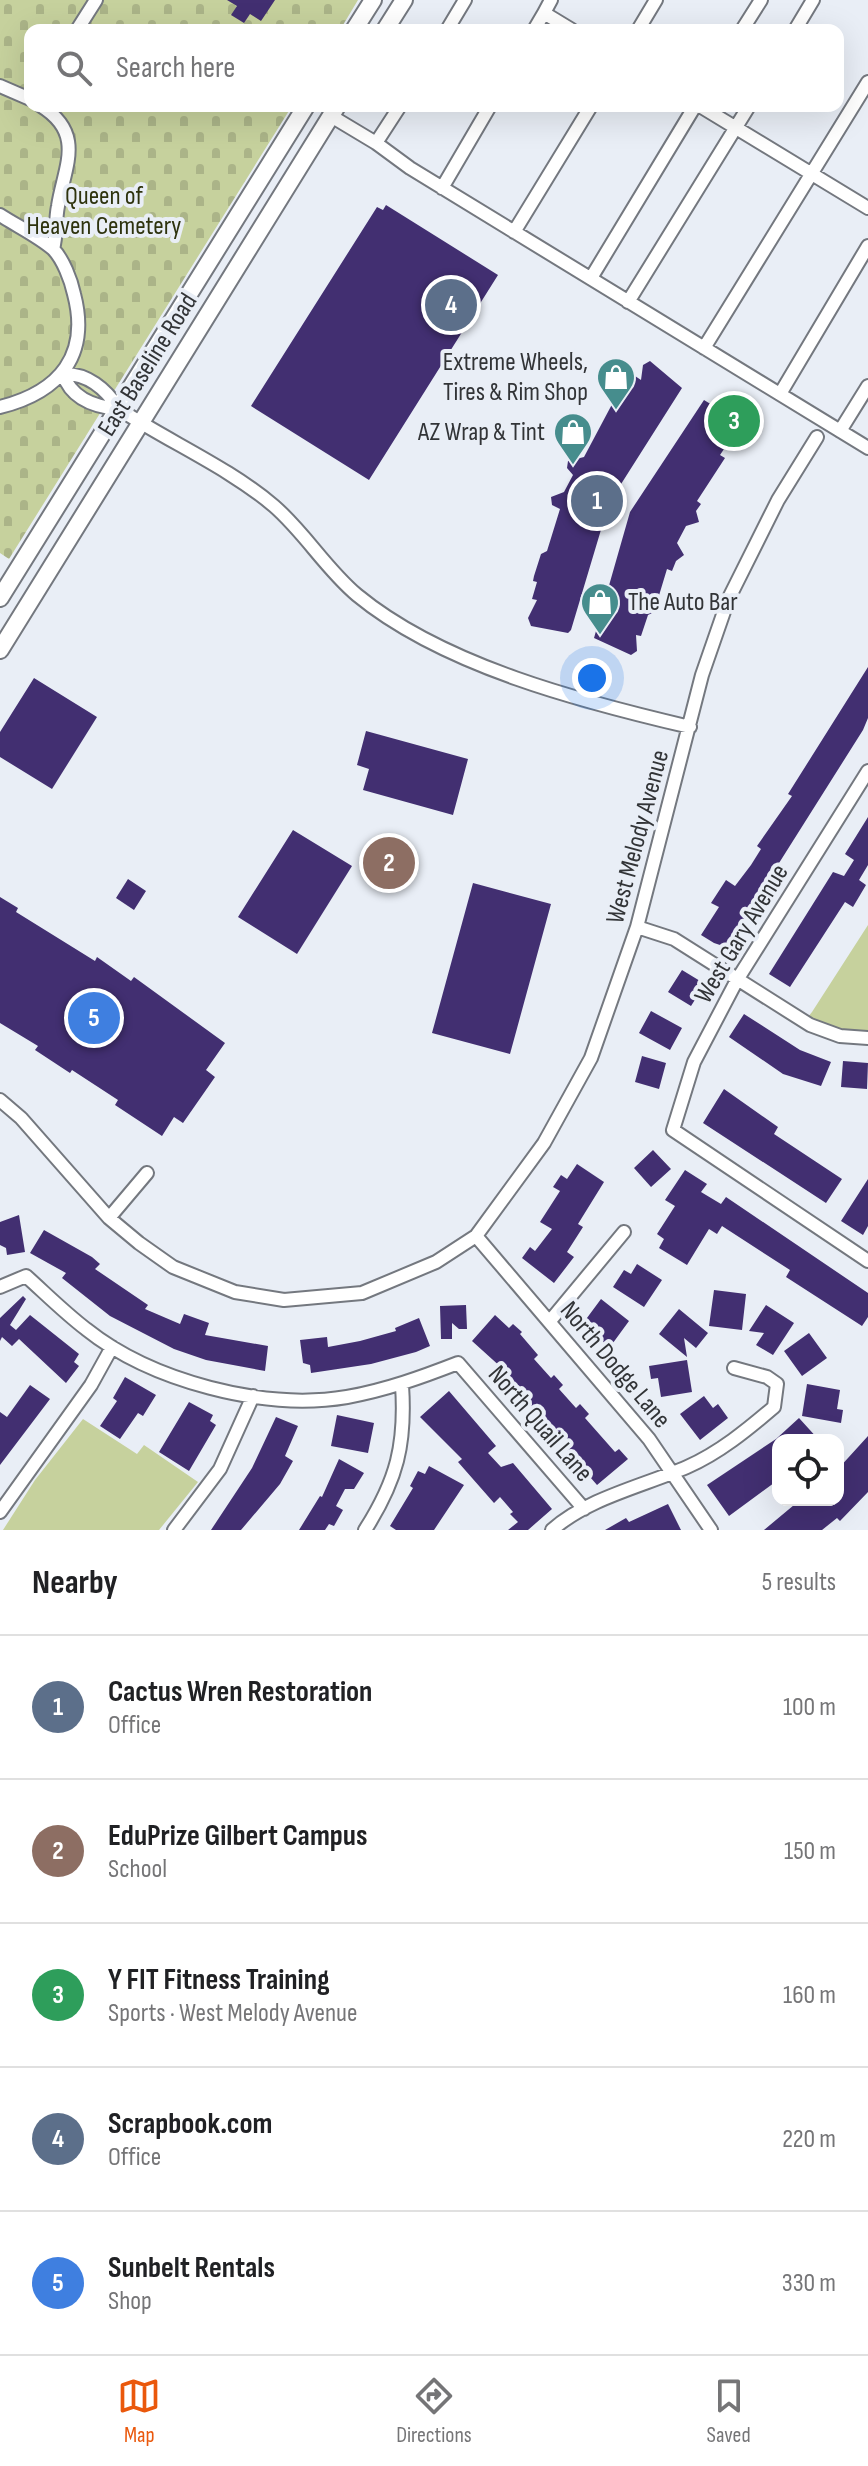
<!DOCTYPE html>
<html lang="en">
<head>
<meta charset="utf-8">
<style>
	:root { --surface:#fff; --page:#f2f2f2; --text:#202124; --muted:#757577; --line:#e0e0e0; --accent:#ea580c }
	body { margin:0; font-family:"Sofia Sans Condensed",sans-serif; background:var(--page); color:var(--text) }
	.controls { position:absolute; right:24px; bottom:24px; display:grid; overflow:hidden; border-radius:16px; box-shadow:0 8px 32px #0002 }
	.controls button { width:72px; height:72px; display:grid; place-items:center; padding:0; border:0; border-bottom:2px solid var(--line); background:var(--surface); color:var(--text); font:40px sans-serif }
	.you { position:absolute; left:592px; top:678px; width:28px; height:28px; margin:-20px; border:6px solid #fff; border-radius:50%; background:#1a73e8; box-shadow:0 0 0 12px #1a73e833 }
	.badge { display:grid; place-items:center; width:52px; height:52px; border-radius:50%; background:var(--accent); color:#fff; font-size:26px; font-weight:700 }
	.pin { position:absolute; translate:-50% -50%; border:4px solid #fff; box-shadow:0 2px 8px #0006 }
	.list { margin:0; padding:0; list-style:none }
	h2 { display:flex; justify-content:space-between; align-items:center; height:104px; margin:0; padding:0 32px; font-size:34px }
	h2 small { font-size:26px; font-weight:400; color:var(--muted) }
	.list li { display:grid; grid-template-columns:52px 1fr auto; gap:24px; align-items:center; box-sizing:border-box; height:144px; padding:0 32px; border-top:2px solid var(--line) }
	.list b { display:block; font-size:30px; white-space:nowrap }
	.list p { margin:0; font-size:26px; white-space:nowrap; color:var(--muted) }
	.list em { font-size:26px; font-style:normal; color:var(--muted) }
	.icon { flex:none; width:44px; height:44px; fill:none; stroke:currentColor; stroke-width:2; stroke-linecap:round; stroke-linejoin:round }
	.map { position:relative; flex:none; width:868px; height:1530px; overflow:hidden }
	.search { position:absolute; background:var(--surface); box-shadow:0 8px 32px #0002; left:24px; right:24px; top:24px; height:88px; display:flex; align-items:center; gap:20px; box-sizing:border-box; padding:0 28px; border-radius:16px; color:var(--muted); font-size:30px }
	.sheet { height:824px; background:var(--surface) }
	nav { display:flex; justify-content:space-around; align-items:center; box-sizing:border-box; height:112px; border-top:2px solid var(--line); background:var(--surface); font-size:22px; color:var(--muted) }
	nav a { display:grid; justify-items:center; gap:4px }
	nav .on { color:var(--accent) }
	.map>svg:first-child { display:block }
	.green { fill:#c6d19d }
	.cemetery { fill:url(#cemetery-stones) }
	.building { fill:#422f71 }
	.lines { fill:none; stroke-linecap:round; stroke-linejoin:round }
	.minor-casing { stroke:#74787f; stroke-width:16 }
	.major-casing { stroke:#74787f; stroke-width:20 }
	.minor { stroke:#fff; stroke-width:12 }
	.major { stroke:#fff; stroke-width:16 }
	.labels { text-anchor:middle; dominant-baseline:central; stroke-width:8; stroke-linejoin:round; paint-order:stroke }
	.park-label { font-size:26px; fill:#2e330e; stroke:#e9eef6 }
	.poi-label { font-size:26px; fill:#323437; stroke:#e9eef6; text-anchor:end }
	.street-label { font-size:26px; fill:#323437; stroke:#e9eef6 }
</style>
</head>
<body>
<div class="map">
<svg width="868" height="1530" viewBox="0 0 868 1530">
	<defs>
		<pattern id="cemetery-stones" width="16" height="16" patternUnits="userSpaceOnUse" patternTransform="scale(2)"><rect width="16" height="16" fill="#c6d19d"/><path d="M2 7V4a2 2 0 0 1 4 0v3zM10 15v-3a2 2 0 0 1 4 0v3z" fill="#abb488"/></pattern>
	</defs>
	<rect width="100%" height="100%" fill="#e9eef6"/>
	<path class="green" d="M868,925v113l-64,-16 8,-10z
		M83,1419l54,35 7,-9 54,37 -39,48h-156l32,-50z"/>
	<path class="cemetery" d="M0,0h358l-18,30h-310v76h262l-283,453 -9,-6z"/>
	<path class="building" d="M227,0h48l-14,21 -11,-7 -6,9 -13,-8 6,-9z
		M386,205l112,70 -129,205 -118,-74 126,-199 6,3z
		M650,361l32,27 -73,115 -38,127 -3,3 -37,-7 -3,-8 9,-18 -5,-1 5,-17 -4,-1 1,-5 7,-22 6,-3 13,-42 -8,-4 -1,-8 13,-5 9,-17 -6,-7 1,-7 16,-4 34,-64 5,2 12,-19 6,4 2,-15z
		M704,400l26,16 10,2v5l-12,12 4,2 -12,18 5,3 -28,43 4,3 -5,7 3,11 -13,4 -9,17 7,12 -8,6 -4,10 -5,-2 -13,43 -6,3 -7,21 -5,-1 1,16 -6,4 -37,-17 36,-126z
		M868,667v51l-5,12 -137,217 -12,-4 -13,-8 18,-28 -8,-4 15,-23 9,6 16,-21 10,-16 -4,-3 35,-50 -4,-2z
		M34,678l63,39 -45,72 -52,-32v-25z
		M366,731l102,28 -15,56 -90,-25 6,-21 -12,-4z
		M868,817v48l-9,15 7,5 -13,22 -8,-5 -55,85 -21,-13 64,-102 11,4 10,-16 -9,-6z
		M293,830l59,36 -55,88 -59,-37z
		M128,879l18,12 -12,19 -18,-12z
		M473,883l78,21 -41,150 -78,-21z
		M0,897l18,11 -2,4 79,49 2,-4 34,24 3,-4 91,66 -19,27 9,7 -32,46 -9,-6 -12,19 -47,-31 3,-5 -46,-30 -2,3 -35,-23 3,-4 -38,-23z
		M682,970l23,14 -14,22 -23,-14z
		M651,1011l31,17 -12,22 -31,-17z
		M744,1014l56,36 31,12 -10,24 -38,-12 -54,-37z
		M642,1056l24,7 -7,26 -24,-7z
		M843,1061l25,2 -1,26 -26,-2z
		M724,1089l54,38 -4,7 68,45 -16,24 -123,-80z
		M653,1150l18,19 -20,18 -17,-19z
		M577,1164l27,18 -26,42 5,3 -16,25 7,5 -20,26 -32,-25 8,-11 5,4 17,-22 -12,-7 20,-31 -7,-4 8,-12 6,4z
		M685,1170l22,14 -6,8 20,12 5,-7 142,96v24l-6,9 -76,-49 4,-7 -68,-44 -5,8 -8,-5 -22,36 -28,-17 5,-9 -7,-5 18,-28 -10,-6z
		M868,1179v47l-5,9 -22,-14z
		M19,1215l6,37 -18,3 -1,-7 -6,-3v-23z
		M44,1230l48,27 8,7 -5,5 53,36 -3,4 35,15 4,-10 25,9 -4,12 63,11 -3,25 -59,-11 -32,-11 -64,-33 -48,-38 4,-5 -36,-20z
		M637,1264l25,16 -18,27 -31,-20 11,-17 7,4z
		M714,1290l32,4 -4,36 -33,-4z
		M23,1296l3,3 -16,26 6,5 14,-15 49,39 -5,8 5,4 -13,17 -47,-44 -7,7 -10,-9 -2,4v-23z
		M601,1299l28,22 -19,26 -29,-21z
		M466,1305l1,24h-8l-7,-6v16h-11l-1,-33z
		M766,1305l28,18 -21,32 -17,-10 8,-12 -15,-2z
		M679,1309l29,24 -12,15 -12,-10 3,19 -28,-23z
		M495,1315l14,13 4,-4 9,8 -2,2 18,21 -4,4 17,19 3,-3 9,10 -4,4 17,19 4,-4 9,10 -4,4 30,34 4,-3 9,10 -31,26 -98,-113 4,-3 -31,-28z
		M419,1318l11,28 -14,6 -45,12 -60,9 -1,-8 -7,-2 -3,-23 27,-3 1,10 32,-6 36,-10 -1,-3z
		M809,1333l18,25 -25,18 -18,-25z
		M687,1360l5,32 -31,5 -3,-19 -7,1 -2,-13z
		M125,1377l31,18 -13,21 -5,-3 -18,26 -20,-13 17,-25 -4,-3z
		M807,1384l33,6 -3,19 6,1 -2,13 -39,-7z
		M30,1385l20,14 -50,66v-53l7,5z
		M449,1391l47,55 -8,7 13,14 12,-4 39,46 -24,21h-20l10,-8 -8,-8 3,-2 -13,-15 -6,6 -36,-41 4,-3 -42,-42z
		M704,1396l9,12 5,-4 10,14 -28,22 -20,-26z
		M189,1402l24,13 -3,6 6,4 -27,46 -30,-19z
		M337,1415l37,8 -6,30 -37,-7z
		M276,1417l22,9 -13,30 8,5 -13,23 -39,46h-30l41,-62z
		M799,1418l20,22h-41v40l-49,36 -22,-31 69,-46z
		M868,1436v56l-28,29 -3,-3 -15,12h-58l36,-30h38v-31z
		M339,1459l25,14 -10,16h-9l-9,17 7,4 -9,16 -5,-2 -4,6h-26l21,-34 2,1z
		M429,1466l35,19 -30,45h-38l-6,-4 23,-38 -3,-2 8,-15 7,3z
		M668,1504l13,26h-76l21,-12 3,4z"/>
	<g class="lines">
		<g class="minor-casing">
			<path id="minor" d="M551,0l-7,13 28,17
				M77,30l19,-30
				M447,30l18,-30
				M534,30l10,-17
				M638,30l18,-30
				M742,30l19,-30
				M795,30l18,-30
				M0,86l30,13
				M41,106c45,28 23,61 17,100 -3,15 -1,29 -5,43
				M700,106l168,102
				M331,116l45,27 24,-37
				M376,143l34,25 458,280
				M442,188l48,-82
				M0,215c17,11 38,21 53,34 10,10 18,31 21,45 16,61 -14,98 -74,113
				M514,232l77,-126
				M591,278l104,-172
				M628,302l121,-196
				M704,348l164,-266
				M780,394l88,-148
				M119,409c-25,-2 -48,-11 -56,-35 24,-1 43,15 56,35 50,33 109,58 155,97 31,27 52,63 83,89 86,71 226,107 333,132
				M840,431l28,-45
				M868,771l-131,209 -43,82 -21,68 195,131
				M637,927l37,12 136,86 30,11 28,2
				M0,1100l21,18 88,100 30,25 34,24 62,25 49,8 78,-7 74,-31 40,-26 68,-93 47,-85 46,-131 65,-252 26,-75 50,-100 39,-63
				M109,1218l38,-45
				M476,1236l173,203 62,91
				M0,1287l26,-11c20,18 39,37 60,53 65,52 178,82 261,68 39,-7 75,-20 111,-34l126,146
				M550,1321l74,-89
				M0,1512l91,-127 21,-38
				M174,1530l46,-61 33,-73
				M365,1530c32,-50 41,-86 37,-145
				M552,1530c36,-32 91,-44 135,-63 32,-14 60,-37 87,-60l3,-23 -10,-7 -33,-9"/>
		</g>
		<g class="major-casing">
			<path id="major" d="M354,30l19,-30
				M385,30l19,-30
				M0,598l306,-492
				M0,650l337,-544"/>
		</g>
		<use href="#minor" class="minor"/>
		<use href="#major" class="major"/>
	</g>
	<defs>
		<g id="shop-pin" transform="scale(2)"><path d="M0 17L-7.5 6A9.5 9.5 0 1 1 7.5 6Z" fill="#468d8d" stroke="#e9eef6"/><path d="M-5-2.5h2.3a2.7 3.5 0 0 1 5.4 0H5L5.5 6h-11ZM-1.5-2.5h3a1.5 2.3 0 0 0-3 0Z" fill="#fff"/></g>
	</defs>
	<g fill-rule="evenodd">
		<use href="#shop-pin" x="616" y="377"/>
		<use href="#shop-pin" x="573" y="432"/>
		<use href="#shop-pin" x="600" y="602"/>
	</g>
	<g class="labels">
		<g class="park-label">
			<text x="104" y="196">Queen of<tspan x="104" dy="30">Heaven Cemetery</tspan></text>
		</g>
		<g class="poi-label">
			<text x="588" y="362">Extreme Wheels,<tspan x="588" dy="30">Tires &amp; Rim Shop</tspan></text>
			<text x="545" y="432">AZ Wrap &amp; Tint</text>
			<text x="628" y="602" text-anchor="start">The Auto Bar</text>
		</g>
		<g class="street-label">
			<text transform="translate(148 365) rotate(-58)">East Baseline Road</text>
			<text transform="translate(638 837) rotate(-75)">West Melody Avenue</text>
			<text transform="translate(742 934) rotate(-59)">West Gary Avenue</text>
			<text transform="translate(615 1365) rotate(50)">North Dodge Lane</text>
			<text transform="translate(540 1424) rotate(49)">North Quail Lane</text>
		</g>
	</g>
</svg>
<div class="controls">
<button><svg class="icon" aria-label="locate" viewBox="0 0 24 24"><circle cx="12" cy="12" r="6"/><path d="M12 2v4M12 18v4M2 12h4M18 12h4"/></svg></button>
</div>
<div class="you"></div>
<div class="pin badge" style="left:597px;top:501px;background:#5c6f8a">1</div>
<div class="pin badge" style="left:389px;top:863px;background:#8d6e63">2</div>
<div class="pin badge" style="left:734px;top:421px;background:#2e9e5b">3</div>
<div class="pin badge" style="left:451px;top:305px;background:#5c6f8a">4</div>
<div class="pin badge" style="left:94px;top:1018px;background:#3f7fe0">5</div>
<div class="search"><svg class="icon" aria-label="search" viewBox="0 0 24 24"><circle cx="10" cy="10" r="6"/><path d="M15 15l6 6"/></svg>Search here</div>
</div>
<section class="sheet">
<h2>Nearby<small>5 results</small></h2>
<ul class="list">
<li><span class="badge" style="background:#5c6f8a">1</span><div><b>Cactus Wren Restoration</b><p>Office</p></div><em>100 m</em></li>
<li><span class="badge" style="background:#8d6e63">2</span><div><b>EduPrize Gilbert Campus</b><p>School</p></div><em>150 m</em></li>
<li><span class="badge" style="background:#2e9e5b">3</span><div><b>Y FIT Fitness Training</b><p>Sports · West Melody Avenue</p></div><em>160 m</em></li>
<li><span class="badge" style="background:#5c6f8a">4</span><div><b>Scrapbook.com</b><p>Office</p></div><em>220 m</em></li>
<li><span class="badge" style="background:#3f7fe0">5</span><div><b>Sunbelt Rentals</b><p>Shop</p></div><em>330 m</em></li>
</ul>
</section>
<nav>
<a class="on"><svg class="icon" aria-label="map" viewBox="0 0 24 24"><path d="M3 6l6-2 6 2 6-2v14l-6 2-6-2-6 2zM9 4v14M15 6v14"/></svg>Map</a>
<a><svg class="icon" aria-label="directions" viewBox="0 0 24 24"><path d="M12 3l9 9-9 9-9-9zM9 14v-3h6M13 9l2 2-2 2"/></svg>Directions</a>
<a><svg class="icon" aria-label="saved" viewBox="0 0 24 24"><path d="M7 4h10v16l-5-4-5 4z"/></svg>Saved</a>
</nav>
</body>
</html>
